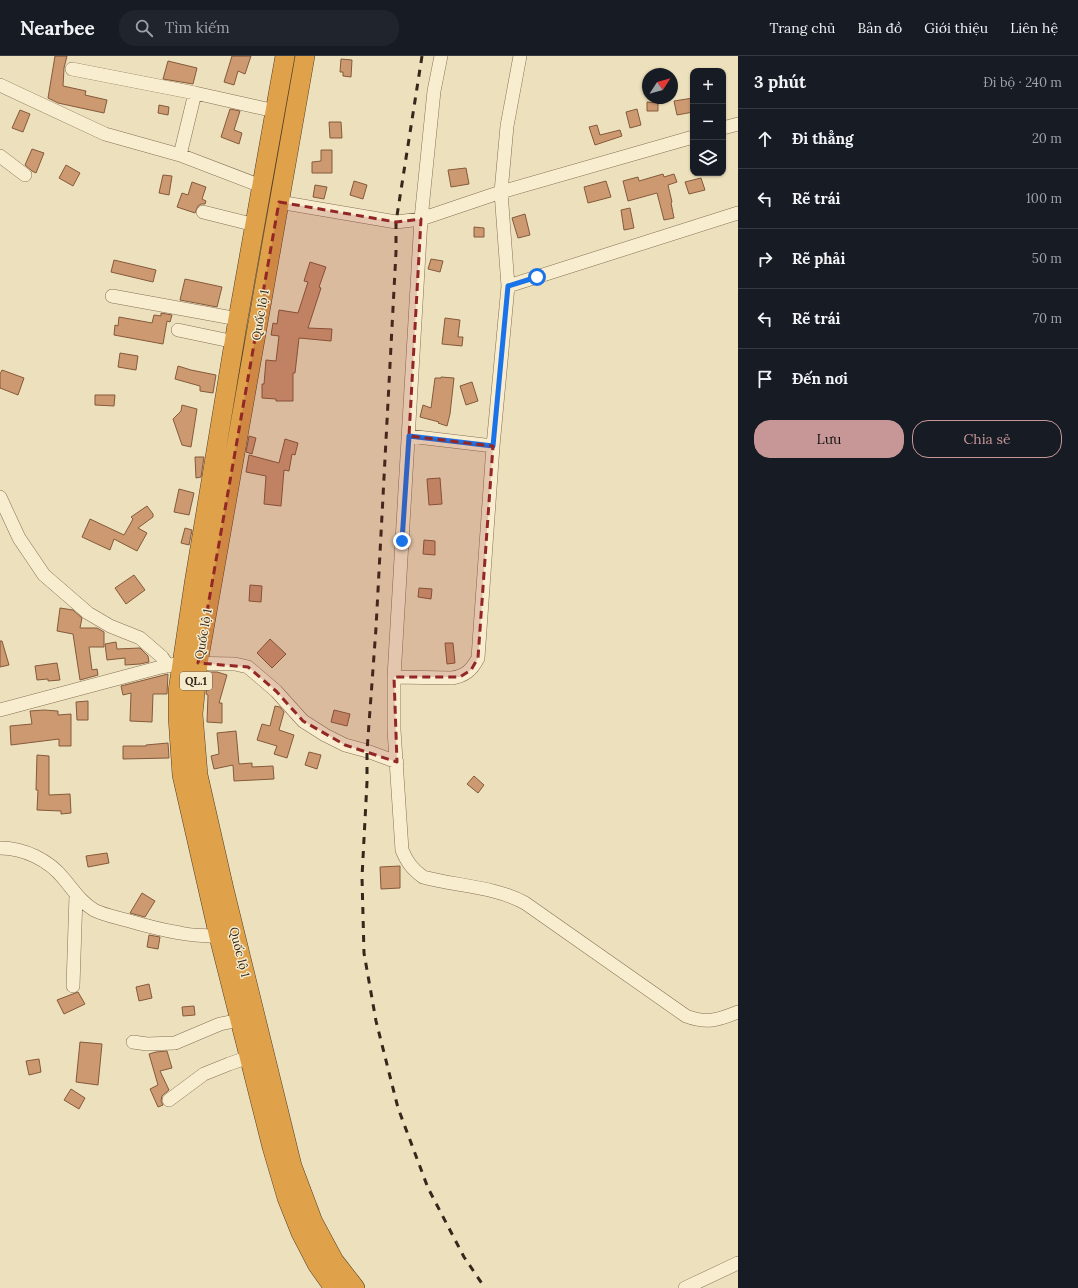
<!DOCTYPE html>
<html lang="vi">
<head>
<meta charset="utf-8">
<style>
	:root { --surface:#171b24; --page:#20242c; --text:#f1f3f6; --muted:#9ea1a6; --line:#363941; --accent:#c79798 }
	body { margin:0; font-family:Lora,serif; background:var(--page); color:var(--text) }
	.controls { position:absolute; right:12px; top:12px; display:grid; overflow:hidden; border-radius:8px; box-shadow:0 1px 3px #0004 }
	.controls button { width:36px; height:36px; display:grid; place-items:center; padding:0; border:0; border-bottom:1px solid var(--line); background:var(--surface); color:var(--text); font:20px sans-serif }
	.compass { position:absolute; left:642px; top:12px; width:36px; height:36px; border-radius:50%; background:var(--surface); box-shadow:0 1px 3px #0004; rotate:54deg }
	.stop { position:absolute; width:12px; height:12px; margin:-9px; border:3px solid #1a73e8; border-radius:50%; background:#fff }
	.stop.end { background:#1a73e8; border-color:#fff; box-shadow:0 1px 4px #0008 }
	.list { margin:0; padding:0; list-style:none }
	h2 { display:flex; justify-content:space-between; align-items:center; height:52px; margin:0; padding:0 16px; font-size:17px }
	h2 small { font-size:13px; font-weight:400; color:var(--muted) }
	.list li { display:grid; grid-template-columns:26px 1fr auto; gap:12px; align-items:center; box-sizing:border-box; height:60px; padding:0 16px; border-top:1px solid var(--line) }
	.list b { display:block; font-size:15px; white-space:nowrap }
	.list em { font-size:13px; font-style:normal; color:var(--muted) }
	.actions { display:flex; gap:8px; padding:12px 16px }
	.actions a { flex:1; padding:9px 0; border:1px solid var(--accent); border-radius:16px; text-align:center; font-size:14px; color:var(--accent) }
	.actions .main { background:var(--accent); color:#111 }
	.icon { flex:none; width:22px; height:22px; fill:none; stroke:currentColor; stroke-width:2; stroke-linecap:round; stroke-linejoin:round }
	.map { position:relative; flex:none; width:738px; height:1232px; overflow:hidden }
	header { display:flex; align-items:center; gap:24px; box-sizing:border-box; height:56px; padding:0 20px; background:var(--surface); border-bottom:1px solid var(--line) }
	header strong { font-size:19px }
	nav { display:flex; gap:22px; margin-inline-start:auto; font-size:14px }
	.search { width:280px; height:36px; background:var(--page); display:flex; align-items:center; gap:10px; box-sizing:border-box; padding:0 14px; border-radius:16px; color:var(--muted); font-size:15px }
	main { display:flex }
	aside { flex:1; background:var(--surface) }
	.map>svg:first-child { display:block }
	.building { fill:#cc9971; stroke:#845a3b }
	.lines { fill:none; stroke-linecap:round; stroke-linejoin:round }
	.minor-casing { stroke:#857056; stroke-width:14 }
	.highway-casing { stroke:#523e2a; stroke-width:20 }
	.minor { stroke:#f9edcf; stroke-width:13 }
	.highway { stroke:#dfa14a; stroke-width:19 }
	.rail { stroke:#34271b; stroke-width:3; stroke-dasharray:7 7; stroke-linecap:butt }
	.route { stroke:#1a73e8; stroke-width:5 }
	.marked { fill:#932726; fill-opacity:0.2; stroke:#932726; stroke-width:3; stroke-dasharray:8 5; stroke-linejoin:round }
	.labels { text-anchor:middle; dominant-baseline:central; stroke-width:3; stroke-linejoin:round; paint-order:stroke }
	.shield { fill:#f5eacb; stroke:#6e6250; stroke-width:1 }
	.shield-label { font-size:11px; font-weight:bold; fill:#34271b }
	.street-label { font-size:12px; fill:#34271b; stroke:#f5eacb }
</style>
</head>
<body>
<header>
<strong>Nearbee</strong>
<div class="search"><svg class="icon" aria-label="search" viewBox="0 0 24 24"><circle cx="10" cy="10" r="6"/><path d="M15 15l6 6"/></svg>Tìm kiếm</div>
<nav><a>Trang chủ</a><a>Bản đồ</a><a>Giới thiệu</a><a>Liên hệ</a></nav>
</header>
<main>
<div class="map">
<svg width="738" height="1232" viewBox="0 0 738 1232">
	<rect width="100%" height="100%" fill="#ede0bc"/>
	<path class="building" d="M55,0h12l-3,12 -1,18 23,5 -1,4 22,5 -3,13 -46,-10 -10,-5z
		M232,0h19l-6,18 -7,-3 -4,14 -10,-3z
		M341,3l11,1 -1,17 -8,-1v-4h-3z
		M168,5l29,7 -4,16 -30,-5z
		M693,42v14l-16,3 -3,-14z
		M647,46l11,1v8h-11z
		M159,49l10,2 -1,8 -10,-2z
		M230,53l10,2 -6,19 8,3 -3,11 -18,-7z
		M637,53l4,16 -11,3 -4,-16z
		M20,54l10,4 -7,18 -11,-4z
		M329,66h12l1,16h-12z
		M597,69l3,10 20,-5 2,6 -27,9 -6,-18z
		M32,93l12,4 -8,20 -4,-2 -7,-6z
		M321,94h11v23h-20v-11l9,-1z
		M66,109l14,8 -7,13 -14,-8z
		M466,112l3,16 -18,3 -3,-17z
		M663,118l1,3 10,-3 3,8 -9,3 4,17 -1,1 3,15 -10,2 -7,-27 -29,8 -5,-20 15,-4 1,4z
		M163,119l9,1 -3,19 -10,-2z
		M701,122l4,12 -16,4 -4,-12z
		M354,125l13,4 -4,14 -13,-4z
		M606,125l5,16 -23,6 -4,-16z
		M192,126l14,5 -4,12 4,2 -1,3h-4l-3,2 -3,7 -18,-6 5,-14 6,2z
		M315,129l12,2 -3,12 -11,-2z
		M630,152l4,20 -10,2 -3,-20z
		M525,158l5,21 -12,3 -6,-20z
		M474,171l10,1v9h-10z
		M431,203l12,2 -3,11 -12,-3z
		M114,204l42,10 -3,12 -42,-10z
		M310,206l16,5 -7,20 2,1 -13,40 24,1 -1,12 -32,-3 -4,35h-2v28h-17v-2l-14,-1v-14h2l2,-24 10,1 3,-25 -8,-1 2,-12 4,1 2,-14 19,3 10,-31 -4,-1z
		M185,223l37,8 -5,20 -37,-7z
		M161,257l11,2 -2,7 -3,-1 -4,23 -49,-9 1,-10 3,1 1,-9 33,6 2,-8 7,1z
		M445,262l15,2 -2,17h5l-1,9 -20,-2z
		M120,297l18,3 -2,14 -18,-3z
		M178,310l13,4 25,5 -3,18 -13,-2v-5l-25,-7z
		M2,314l22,8 -6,17 -18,-7v-14z
		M441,321l13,1 -4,36 -3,12 -9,-3 1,-1 -19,-5 3,-12 8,3 4,-30h6z
		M472,326l6,19 -12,4 -6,-19z
		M95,339h20l-1,11 -19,-1z
		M182,349l15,4 -6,38 -9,-2 -9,-26 8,-8z
		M249,380l7,2 -4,16 -6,-2z
		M285,383l13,4 -3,12 -3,-1 -3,17 -5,-1 -3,36 -17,-2 2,-28 -20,-4 3,-17 30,8z
		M195,401h9l-3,20 -5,1z
		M440,422l2,26 -13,1 -2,-26z
		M179,433l15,4 -5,22 -15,-3z
		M147,450l6,8v3l-15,11 9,5 -10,18 -23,-12 -4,11 -28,-13 8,-18 34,16 9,-16 -2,-2z
		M185,472l7,2 -3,15 -8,-2z
		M424,484l11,1v14l-12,-1z
		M134,519l11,15 -19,14 -11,-16z
		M250,529l12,1 -1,16 -12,-1z
		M419,532l13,1 -1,10 -13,-2z
		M60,552l13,2 9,8 -2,10h17l7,4v15h-15l3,23 5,-1 1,6 -18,5 -7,-46 -16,-3z
		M270,583l16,15 -14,14 -15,-15z
		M0,585h2l7,24 -9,2z
		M116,586l1,7 23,-1 8,8 1,6 -9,2 -15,1v-7l-18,2 -2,-16z
		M445,587h8l2,20 -8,1z
		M57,607l3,17 -12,1v-2l-11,1 -2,-14z
		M208,616h9l10,3 -8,28h3v20l-15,-1 1,-27 -2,-1z
		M168,618l-1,20h-14l-1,28 -22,-1 1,-28 -8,2 -2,-9z
		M88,645v19h-11l-1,-18z
		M275,650l5,1 4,5 -5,18 15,5 -7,23 -13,-4 3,-8 -20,-6 5,-16 8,2z
		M44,654l14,1v4l13,-1v32h-12v-7l-48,6 -1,-19 22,-2 -2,-13z
		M334,654l16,4 -3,12 -16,-4z
		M236,675l3,33 13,-1v4l21,-1 1,13 -40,2 -1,-16 -19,4 -3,-13 8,-2 -2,-21z
		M168,687l1,15 -46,1v-13h23v-1z
		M309,696l12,3 -4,14 -12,-4z
		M37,699l12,1v39l21,-1 1,19 -10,1v-3l-24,-1 1,-20h-2z
		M474,720l10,9 -6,8 -11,-9z
		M107,797l2,10 -21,4 -2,-11z
		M400,810v22l-19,1 -1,-22z
		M142,837l13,8 -10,16 -15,-4z
		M149,879l11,2 -2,12 -11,-2z
		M149,928l3,14 -13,3 -3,-14z
		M78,936l7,12 -21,10 -7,-14z
		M194,950l1,9 -12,1 -1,-9z
		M80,986l22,2 -4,41 -22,-3z
		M167,995l5,17 -12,3 9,19 -7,6 -1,5 2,4 -5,2 -8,-18 8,-4 -9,-31 7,-2z
		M39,1003l2,13 -12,3 -3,-14z
		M71,1033l14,9 -6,11 -15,-9z"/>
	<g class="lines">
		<g class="minor-casing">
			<path id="minor" d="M441,0l-7,35 -13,128 -27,458v53l8,120c5,12 10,19 21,27 33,9 71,9 102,26l161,113c21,8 32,4 52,-4
				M72,13l123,24 80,18
				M0,29l105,49 75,21 81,31
				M723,72l15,-4
				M180,99l15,-62
				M0,100l25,19
				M279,146l117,20 25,-3 80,-27 192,-55
				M203,156l52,13
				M508,230l230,-73
				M112,240l126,23
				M178,274l57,12
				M409,380l84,10
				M0,441l19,41 25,37 44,38 22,13 30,12 22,19 6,9
				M394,621l58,1c13,-2 20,-8 26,-20l15,-212 15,-160 -7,-94 6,-66 13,-70
				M0,654l161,-43 21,-4 53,1 13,3 28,24 27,30 22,14 20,10 22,6 30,11
				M0,792c24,0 49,12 64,31 10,12 17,23 30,31 10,5 21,7 32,10 17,5 36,10 54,13 13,3 26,2 39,4
				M73,930l3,-91
				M133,986l14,2 28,-1 45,-19 20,-4
				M169,1044l35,-26 25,-10 20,-7
				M685,1232l53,-25"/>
		</g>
		<g class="highway-casing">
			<path id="highway" d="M285,0l-47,263 -44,265 -16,107v26l4,58 37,162 53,210 15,51 14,35 16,31 17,24
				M305,0l-107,607 -5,51 5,61 26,114 68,277 21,56 21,39 21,27"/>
		</g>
		<use href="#minor" class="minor"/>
		<use href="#highway" class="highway"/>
		<path class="rail" d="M422,0l-26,166v30l-20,376 -9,123v31l-5,95 2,76 12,68 22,87 30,80 36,69 21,31"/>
	</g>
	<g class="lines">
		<path class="route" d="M402,485l7,-105 84,10 15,-160 29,-9"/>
	</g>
	<path class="marked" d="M279,146l117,20 25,-3 -12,217 84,10 -15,212 -7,12 -11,7h-66l3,85 -52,-17 -42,-24 -27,-30 -28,-24 -50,-4z"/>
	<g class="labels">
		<rect class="shield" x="180" y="616" width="32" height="18" rx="3"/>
		<g class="shield-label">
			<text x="196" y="625">QL.1</text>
		</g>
		<g class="street-label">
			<text transform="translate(260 259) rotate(-80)">Quốc lộ 1</text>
			<text transform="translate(203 578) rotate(-80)">Quốc lộ 1</text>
			<text transform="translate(240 896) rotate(76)">Quốc lộ 1</text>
		</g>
	</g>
</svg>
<div class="controls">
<button>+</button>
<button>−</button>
<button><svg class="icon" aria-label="layers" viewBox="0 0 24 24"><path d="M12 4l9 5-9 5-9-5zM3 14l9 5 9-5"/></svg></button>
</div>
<svg class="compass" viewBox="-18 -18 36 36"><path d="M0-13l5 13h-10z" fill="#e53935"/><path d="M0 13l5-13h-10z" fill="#9ea1a6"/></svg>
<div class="stop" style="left:537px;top:221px"></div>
<div class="stop end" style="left:402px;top:485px"></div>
</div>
<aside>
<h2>3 phút<small>Đi bộ · 240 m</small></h2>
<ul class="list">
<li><svg class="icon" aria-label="ahead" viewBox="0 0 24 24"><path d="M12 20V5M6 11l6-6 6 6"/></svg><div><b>Đi thẳng</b></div><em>20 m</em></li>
<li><svg class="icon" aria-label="left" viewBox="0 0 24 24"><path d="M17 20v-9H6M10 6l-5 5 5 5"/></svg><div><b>Rẽ trái</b></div><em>100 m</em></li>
<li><svg class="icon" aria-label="right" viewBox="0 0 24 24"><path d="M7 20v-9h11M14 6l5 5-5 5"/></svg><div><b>Rẽ phải</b></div><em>50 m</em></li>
<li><svg class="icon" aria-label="left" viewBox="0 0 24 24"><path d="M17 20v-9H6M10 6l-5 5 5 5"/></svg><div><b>Rẽ trái</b></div><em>70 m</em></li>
<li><svg class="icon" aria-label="arrive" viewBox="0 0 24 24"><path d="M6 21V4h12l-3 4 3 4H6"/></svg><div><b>Đến nơi</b></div></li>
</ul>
<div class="actions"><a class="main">Lưu</a><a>Chia sẻ</a></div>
</aside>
</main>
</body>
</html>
